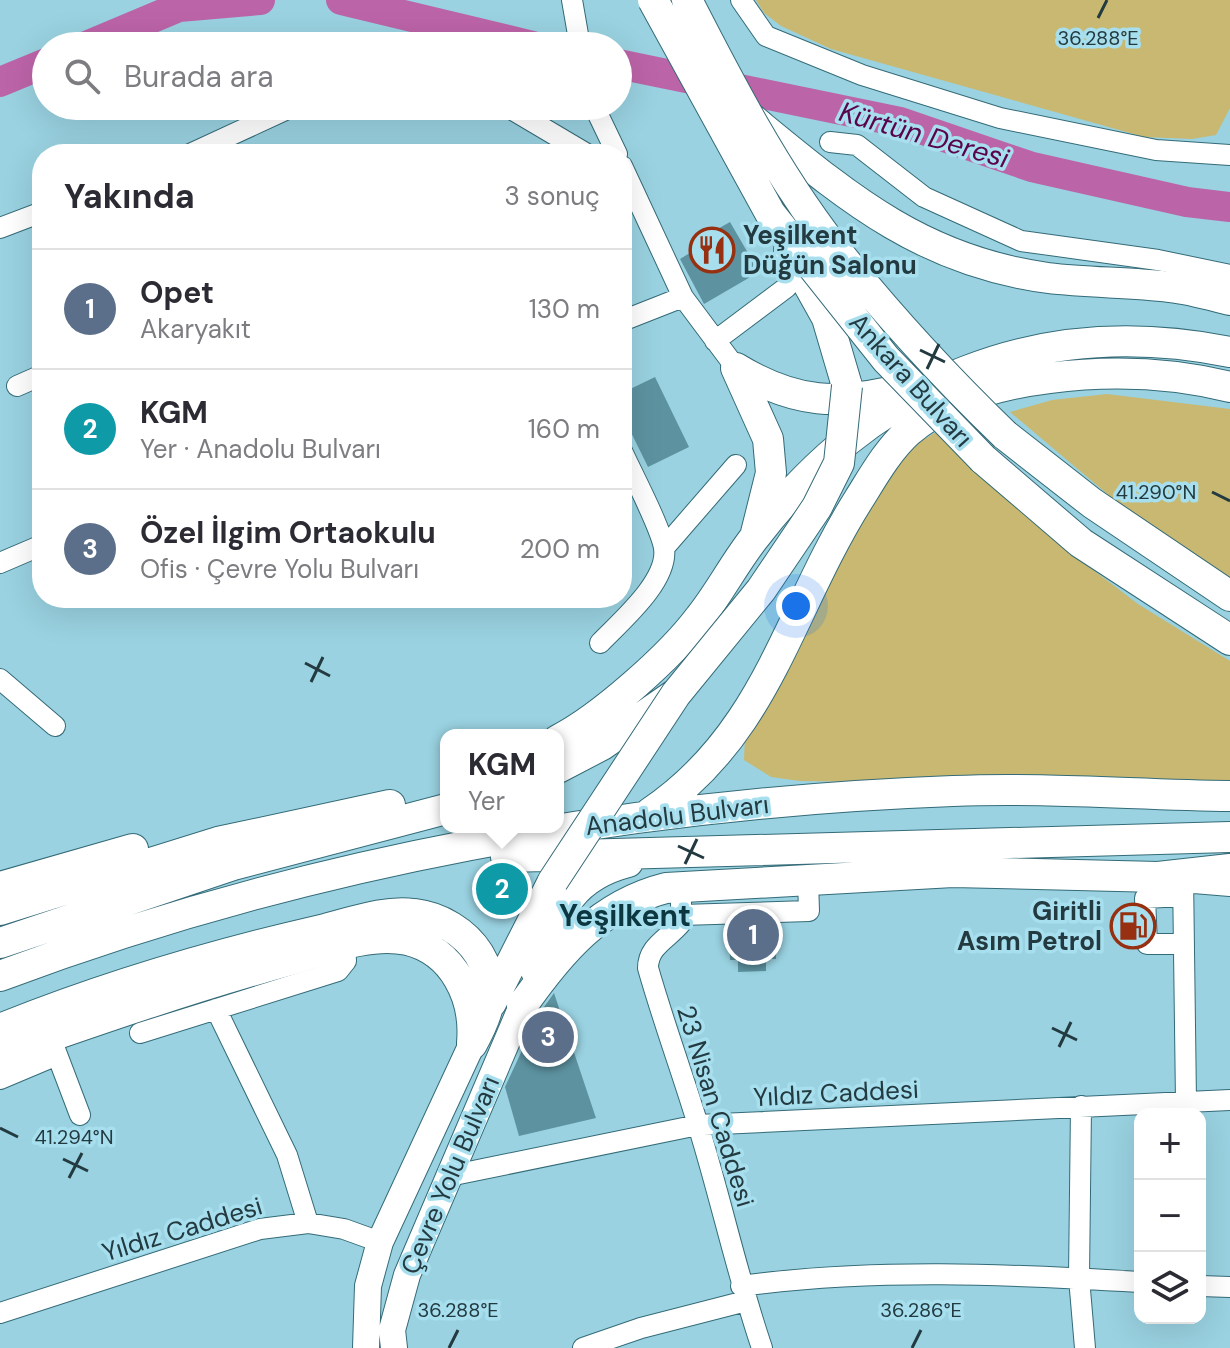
<!DOCTYPE html>
<html lang="tr">
<head>
<meta charset="utf-8">
<style>
	:root { --surface:#fff; --page:#f2f2f3; --text:#2b2b33; --muted:#7c7c81; --line:#e1e1e2; --accent:#b45309 }
	body { margin:0; font-family:"DM Sans",sans-serif; background:var(--page); color:var(--text) }
	.controls { position:absolute; right:24px; bottom:24px; display:grid; overflow:hidden; border-radius:16px; box-shadow:0 8px 32px #0002 }
	.controls button { width:72px; height:72px; display:grid; place-items:center; padding:0; border:0; border-bottom:2px solid var(--line); background:var(--surface); color:var(--text); font:40px sans-serif }
	.you { position:absolute; left:796px; top:606px; width:28px; height:28px; margin:-20px; border:6px solid #fff; border-radius:50%; background:#1a73e8; box-shadow:0 0 0 12px #1a73e833 }
	.badge { display:grid; place-items:center; width:52px; height:52px; border-radius:50%; background:var(--accent); color:#fff; font-size:26px; font-weight:700 }
	.pin { position:absolute; translate:-50% -50%; border:4px solid #fff; box-shadow:0 2px 8px #0006 }
	.popup { position:absolute; left:440px; top:729px; width:124px; height:104px; box-sizing:border-box; display:grid; place-content:center; border-radius:16px; background:var(--surface); filter:drop-shadow(0 2px 6px #0005); font-size:26px; white-space:nowrap; color:var(--muted) }
	.popup b { font-size:30px; color:var(--text) }
	.popup::after { content:''; position:absolute; left:50%; top:100%; margin-left:-16px; border:16px solid transparent; border-top-color:var(--surface) }
	.list { margin:0; padding:0; list-style:none }
	h2 { display:flex; justify-content:space-between; align-items:center; height:104px; margin:0; padding:0 32px; font-size:34px }
	h2 small { font-size:26px; font-weight:400; color:var(--muted) }
	.list li { display:grid; grid-template-columns:52px 1fr auto; gap:24px; align-items:center; box-sizing:border-box; height:120px; padding:0 32px; border-top:2px solid var(--line) }
	.list b { display:block; font-size:30px; white-space:nowrap }
	.list p { margin:0; font-size:26px; white-space:nowrap; color:var(--muted) }
	.list em { font-size:26px; font-style:normal; color:var(--muted) }
	.icon { flex:none; width:44px; height:44px; fill:none; stroke:currentColor; stroke-width:2; stroke-linecap:round; stroke-linejoin:round }
	.map { position:relative; flex:none; width:1230px; height:1348px; overflow:hidden }
	.search { position:absolute; background:var(--surface); box-shadow:0 8px 32px #0002; left:32px; top:32px; width:600px; height:88px; display:flex; align-items:center; gap:20px; box-sizing:border-box; padding:0 28px; border-radius:44px; color:var(--muted); font-size:30px }
	.panel { position:absolute; background:var(--surface); box-shadow:0 8px 32px #0002; left:32px; top:144px; width:600px; height:464px; border-radius:32px }
	.map>svg:first-child { display:block }
	.green { fill:#c9b871 }
	.lines { fill:none; stroke-linecap:round; stroke-linejoin:round }
	.river { stroke:#bc64a8; stroke-width:30 }
	.building { fill:#5d93a1 }
	.minor-casing { stroke:#346b78; stroke-width:22 }
	.major-casing { stroke:#346b78; stroke-width:28 }
	.highway-casing { stroke:#346b78; stroke-width:32 }
	.minor { stroke:#fff; stroke-width:20 }
	.major { stroke:#fff; stroke-width:26 }
	.highway { stroke:#fff; stroke-width:30 }
	.highway-bridge-casing { stroke:#346b78; stroke-width:32; stroke-linecap:butt }
	.highway-bridge { stroke:#fff; stroke-width:30 }
	.ticks { fill:none; stroke:#233a40; stroke-width:3 }
	.labels { text-anchor:middle; dominant-baseline:central; stroke-width:7; stroke-linejoin:round; paint-order:stroke }
	.poi-label { font-size:26px; font-weight:bold; fill:#233a40; stroke:#a7dfee; text-anchor:start }
	.street-label { font-size:26px; fill:#233a40; stroke:#a7dfee }
	.water-label { font-size:28px; font-style:italic; fill:#59044c; stroke:#a7dfee }
	.quarter-label { font-size:30px; font-weight:bold; fill:#0c3741; stroke:#a7dfee }
	.ticks-label { font-size:20px; text-anchor:middle; fill:#233a40; stroke:#a7dfee; stroke-width:7; stroke-linejoin:round; paint-order:stroke }
</style>
</head>
<body>
<div class="map">
<svg width="1230" height="1348" viewBox="0 0 1230 1348">
	<rect width="100%" height="100%" fill="#9ad2e1"/>
	<path class="green" d="M756,0h474v108l-14,27 -24,4 -48,-2 -313,-88 -50,-23 -17,-13z
		M1107,394l123,15v171l-86,-55 -134,-113 42,-12z
		M941,429l130,124 67,51 92,57v126l-430,-6 -29,-4 -27,-17 1,-25 149,-277z"/>
	<g class="lines">
		<path class="river" d="M341,0l192,46
			M86,46l93,-39 81,-7
			M618,64l282,58 132,45 155,35 43,5
			M0,82l46,-19"/>
	</g>
	<path class="building" d="M730,222l29,50 -55,32 -24,-45 13,-8 -4,-6z
		M655,377l34,70 -41,20 -26,-53v-21z
		M776,925v34h-10v12l-28,1v-12h-8l-1,-33z
		M554,993l42,125 -77,18 -14,-49 34,-73z"/>
	<g class="lines">
		<g class="minor-casing">
			<path id="minor" d="M572,0l8,46
				M741,0l25,36 96,39 138,43 156,32 74,5
				M506,106l81,48
				M594,106l23,48
				M830,142l27,3 67,52 97,44 137,19 72,15
				M190,154l104,-48
				M622,166l61,131 53,71
				M0,228l42,-16
				M622,321l61,-24
				M715,341l72,-54
				M17,386l25,-11
				M664,548l72,-83
				M0,563l42,-18
				M600,643c20,-21 69,-62 64,-95 -3,-20 -32,-75 -42,-97
				M0,679l55,47
				M1183,874l3,228
				M1194,883l36,3
				M681,887v36c-13,16 -33,23 -33,45 15,53 34,104 50,157 23,74 39,150 64,223
				M1183,896l-38,2 2,46h37
				M682,915l127,-4 -1,-31
				M216,1009l71,146 21,68
				M140,1033l198,-62 8,-10 -1,-16
				M50,1036l30,79
				M0,1079l57,-24
				M1081,1106l-2,172 6,70
				M449,1176l249,-51 532,-25
				M741,1286c131,-18 267,-12 399,-4
				M1200,1286l30,1
				M0,1313l260,-84 48,-6 36,6 36,13
				M583,1348l58,-20 105,-27"/>
		</g>
		<g class="major-casing">
			<path id="major" d="M366,1348l2,-62 12,-44 92,-198
				M394,1348l-2,-18 15,-55 115,-269"/>
		</g>
		<g class="highway-casing">
			<path id="highway" d="M752,119c94,77 169,142 296,159 41,5 82,4 122,9 20,2 40,8 60,13
				M789,250l38,68 20,68
				M736,368c59,36 103,38 169,20
				M736,368l32,71 3,34 -15,60
				M1005,435l87,68 138,93
				M983,459l98,84 149,97
				M558,740c43,-22 113,-84 142,-123 20,-25 35,-55 55,-80 118,-155 282,-224 475,-185
				M558,768l44,-23 72,-50
				M650,813c118,-80 137,-200 209,-314 15,-24 29,-49 50,-68 39,-33 91,-47 140,-53 62,-8 121,-6 181,9
				M506,857l724,-20
				M0,887l133,-38
				M0,910l218,-68 172,-37
				M0,943l233,-78 213,-56
				M536,971c21,-55 30,-93 92,-109
				M0,976c304,-114 629,-173 953,-185 92,-4 185,4 277,5
				M491,1003l61,-120
				M522,1006c38,-54 77,-101 144,-118l287,-16 205,5 72,-8
				M0,1029c104,-42 216,-75 325,-100 28,-7 60,-19 89,-15 26,3 51,18 65,40 20,33 10,59 -7,90
				M0,1054c97,-34 195,-68 294,-95 34,-10 78,-27 113,-19 47,11 69,58 65,103"/>
		</g>
		<use href="#minor" class="minor"/>
		<use href="#major" class="major"/>
		<use href="#highway" class="highway"/>
		<g class="highway-bridge-casing">
			<path id="highway-bridge" d="M653,0l117,213 116,146 97,100
				M687,0c43,84 88,171 146,246 53,67 111,130 172,189
				M553,881l123,-187 85,-104 56,-83 22,-44 8,-77"/>
		</g>
		<use href="#highway-bridge" class="highway-bridge"/>
	</g>
	<path class="ticks" d="M1098,18l9,-18M920,350l25,12M927,369l12,-25M1212,492l18,9M305,663l25,13M311,682l12,-25M678,846l26,12M685,864l12,-25M1052,1028l25,12M1059,1047l12,-25M0,1128l18,9M63,1159l25,12M69,1178l13,-25M449,1348l9,-18M912,1348l9,-18"/>
	<defs>
		<g id="restaurant-ring" transform="scale(2.3)"><circle r="9.5" fill="#a7dfee" stroke="#973010" stroke-width="1.5"/><path d="M-5-6h1v4h1v-4h1v4h1v-4h1v5L-1.5 .5V6h-2V.5L-5-1ZM5-6V6H3V1.5H1.5Q1.5-4 5-6Z" fill="#973010"/></g>
		<g id="fuel-ring" transform="scale(2.3)"><circle r="9.5" fill="#a7dfee" stroke="#973010" stroke-width="1.5"/><path d="M-5.5-6h7V0h2V4h1.3V-2.5L3-4.5l.8-.8L6-3V5H2.5V1h-1V6h-7ZM-4.2-4.7v3.2H.2V-4.7Z" fill="#973010"/></g>
	</defs>
	<g fill-rule="evenodd">
		<use href="#restaurant-ring" x="712" y="250"/>
		<use href="#fuel-ring" x="1133" y="926"/>
	</g>
	<g class="labels">
		<g class="poi-label">
			<text x="743" y="235">Yeşilkent<tspan x="743" dy="30">Düğün Salonu</tspan></text>
			<text x="1102" y="911" text-anchor="end">Giritli<tspan x="1102" dy="30">Asım Petrol</tspan></text>
		</g>
		<g class="street-label">
			<text transform="translate(911 380) rotate(48)">Ankara Bulvarı</text>
			<text transform="translate(677 815) rotate(-7)">Anadolu Bulvarı</text>
			<text transform="translate(836 1093) rotate(-3)">Yıldız Caddesi</text>
			<text transform="translate(716 1106) rotate(73)">23 Nisan Caddesi</text>
			<text transform="translate(450 1175) rotate(-67)">Çevre Yolu Bulvarı</text>
			<text transform="translate(182 1229) rotate(-17)">Yıldız Caddesi</text>
		</g>
		<g class="water-label">
			<text transform="translate(924 135) rotate(16)">Kürtün Deresi</text>
		</g>
		<g class="quarter-label">
			<text x="625" y="915">Yeşilkent</text>
		</g>
	</g>
	<g class="ticks-label">
		<text x="1098" y="45">36.288°E</text>
		<text x="1156" y="499">41.290°N</text>
		<text x="74" y="1144">41.294°N</text>
		<text x="458" y="1317">36.288°E</text>
		<text x="921" y="1317">36.286°E</text>
	</g>
</svg>
<div class="controls">
<button>+</button>
<button>−</button>
<button><svg class="icon" aria-label="layers" viewBox="0 0 24 24"><path d="M12 4l9 5-9 5-9-5zM3 14l9 5 9-5"/></svg></button>
</div>
<div class="you"></div>
<div class="pin badge" style="left:753px;top:935px;background:#5c6f8a">1</div>
<div class="pin badge" style="left:502px;top:889px;background:#0f9aa8">2</div>
<div class="popup"><b>KGM</b>Yer</div>
<div class="pin badge" style="left:548px;top:1037px;background:#5c6f8a">3</div>
<div class="search"><svg class="icon" aria-label="search" viewBox="0 0 24 24"><circle cx="10" cy="10" r="6"/><path d="M15 15l6 6"/></svg>Burada ara</div>
<section class="panel">
<h2>Yakında<small>3 sonuç</small></h2>
<ul class="list">
<li><span class="badge" style="background:#5c6f8a">1</span><div><b>Opet</b><p>Akaryakıt</p></div><em>130 m</em></li>
<li><span class="badge" style="background:#0f9aa8">2</span><div><b>KGM</b><p>Yer · Anadolu Bulvarı</p></div><em>160 m</em></li>
<li><span class="badge" style="background:#5c6f8a">3</span><div><b>Özel İlgim Ortaokulu</b><p>Ofis · Çevre Yolu Bulvarı</p></div><em>200 m</em></li>
</ul>
</section>
</div>
</body>
</html>
